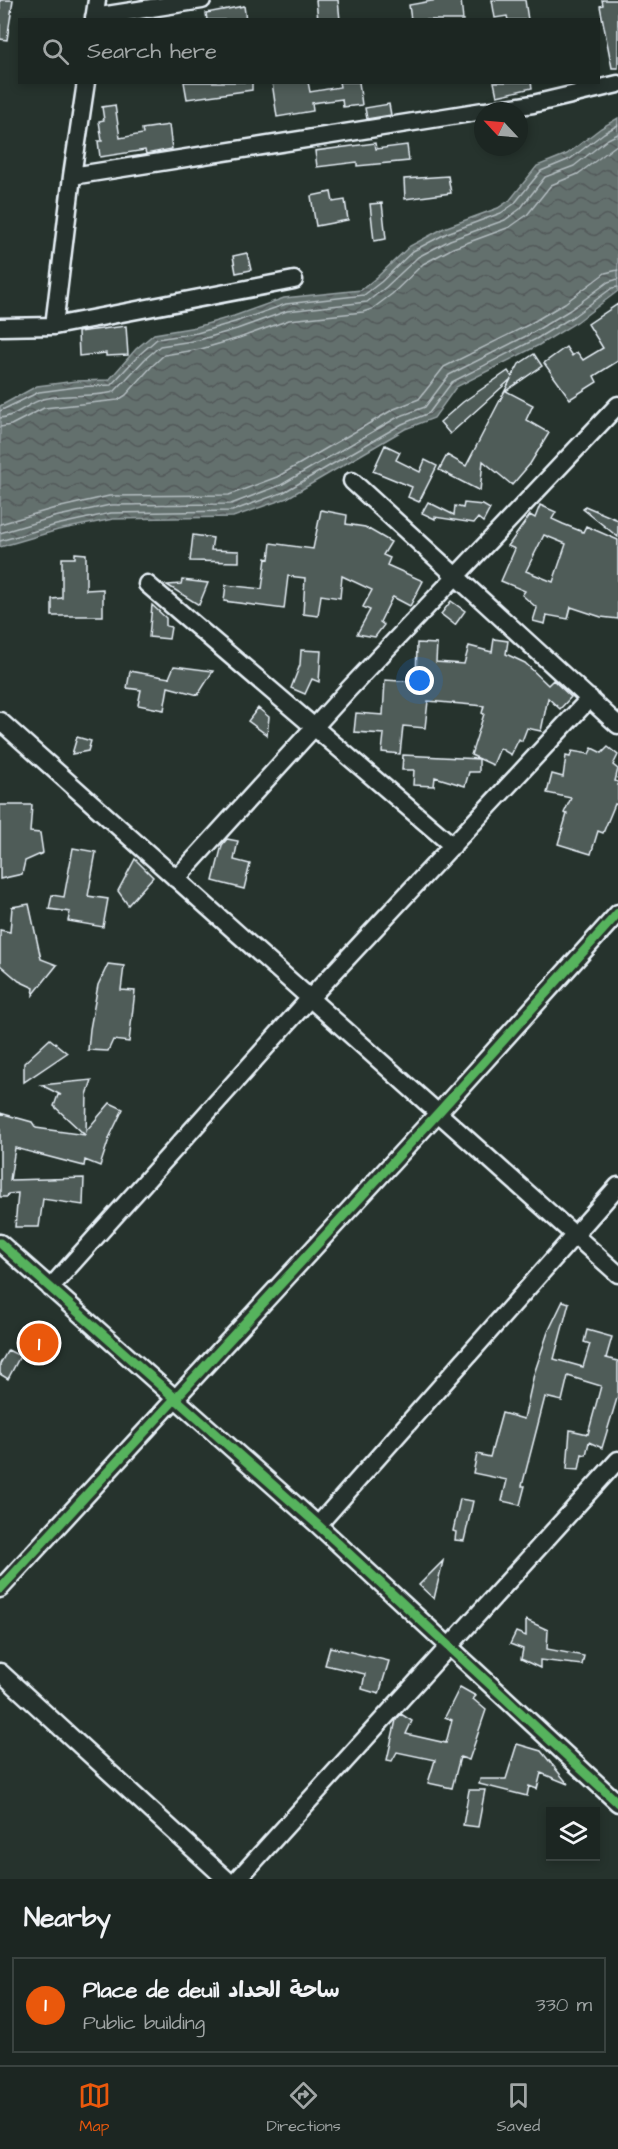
<!DOCTYPE html>
<html lang="en">
<head>
<meta charset="utf-8">
<style>
	:root { --surface:#1c2622; --page:#252e2a; --text:#f1f3f6; --muted:#a0a5a5; --line:#3a4340; --accent:#ea580c }
	body { margin:0; font-family:"Architects Daughter","Playpen Sans Arabic",sans-serif; background:var(--page); color:var(--text) }
	.controls { position:absolute; right:18px; bottom:18px; display:grid; overflow:hidden; border-radius:0px; box-shadow:0 3px 9px #0003 }
	.controls button { width:54px; height:54px; display:grid; place-items:center; padding:0; border:0; border-bottom:2px solid var(--line); background:var(--surface); color:var(--text); font:30px sans-serif }
	.compass { position:absolute; left:474px; top:102px; width:54px; height:54px; border-radius:50%; background:var(--surface); box-shadow:0 3px 9px #0003; rotate:296deg }
	.you { position:absolute; left:420px; top:681px; width:21px; height:21px; margin:-15px; border:4px solid #fff; border-radius:50%; background:#1a73e8; box-shadow:0 0 0 9px #1a73e833 }
	.badge { display:grid; place-items:center; width:39px; height:39px; border-radius:50%; background:var(--accent); color:#fff; font-size:20px; font-weight:700 }
	.pin { position:absolute; translate:-50% -50%; border:3px solid #fff; box-shadow:0 2px 6px #0006 }
	.list { margin:0; padding:0; list-style:none }
	h2 { display:flex; justify-content:space-between; align-items:center; height:78px; margin:0; padding:0 24px; font-size:26px }
	h2 small { font-size:20px; font-weight:400; color:var(--muted) }
	.list li { display:grid; grid-template-columns:39px 1fr auto; gap:18px; align-items:center; box-sizing:border-box; height:96px; margin:0 12px 12px; padding:0 12px; border:2px solid var(--line); border-radius:0px }
	.list b { display:block; font-size:22px; white-space:nowrap }
	.list p { margin:0; font-size:20px; white-space:nowrap; color:var(--muted) }
	.list em { font-size:20px; font-style:normal; color:var(--muted) }
	.icon { flex:none; width:33px; height:33px; fill:none; stroke:currentColor; stroke-width:2; stroke-linecap:round; stroke-linejoin:round }
	.map { position:relative; flex:none; width:618px; height:1879px; overflow:hidden }
	.search { position:absolute; background:var(--surface); box-shadow:0 3px 9px #0003; left:18px; right:18px; top:18px; height:66px; display:flex; align-items:center; gap:15px; box-sizing:border-box; padding:0 21px; border-radius:0px; color:var(--muted); font-size:22px }
	.sheet { height:186px; background:var(--surface) }
	nav { display:flex; justify-content:space-around; align-items:center; box-sizing:border-box; height:84px; border-top:2px solid var(--line); background:var(--surface); font-size:16px; color:var(--muted) }
	nav a { display:grid; justify-items:center; gap:3px }
	nav .on { color:var(--accent) }
	.map>svg:first-child { display:block }
	.water { fill:url(#water-waves); stroke:#98a3a5; stroke-width:1.5 }
	.lines { fill:none; stroke-linecap:round; stroke-linejoin:round }
	.shore { stroke:#b3bdc0; stroke-width:1.5 }
	.building { fill:#505c59; stroke:#e8f1f8; stroke-width:1.5; fill-rule:evenodd }
	.minor-casing { stroke:#e8f1f8; stroke-width:21 }
	.minor { stroke:#26332d; stroke-width:16 }
	.cycleway-casing { stroke:#26332d; stroke-width:13 }
	.cycleway { stroke:#56b35d; stroke-width:9 }
</style>
</head>
<body>
<div class="map">
<svg width="618" height="1879" viewBox="0 0 618 1879">
	<defs>
		<pattern id="water-waves" width="16" height="10" patternUnits="userSpaceOnUse" patternTransform="scale(1.5)"><rect width="16" height="10" fill="#636f6d"/><path d="M0 5q4-4 8 0t8 0" fill="none" stroke="#535a5a"/></pattern>
	</defs>
	<rect width="100%" height="100%" fill="#26332d"/>
	<filter id="ink" filterUnits="userSpaceOnUse"><feTurbulence type="fractalNoise" baseFrequency=".0167" numOctaves="2"/><feDisplacementMap in="SourceGraphic" scale="12" xChannelSelector="R" yChannelSelector="G"/><feConvolveMatrix kernelMatrix="1 2 1 2 8 2 1 2 1" color-interpolation-filters="sRGB"/></filter>
	<g filter="url(#ink)">
		<path class="water" d="M618,118v173l-41,31 -38,23 -83,42 -22,31 -29,11 -118,69 -54,19 -120,2 -55,11 -58,17v-141l37,-20 39,-5 33,-1 27,-31 18,-15 42,-7 38,-11 50,-18 77,-8 16,-13 33,-31 34,-18 54,-20 12,-8 27,-34 30,-12 34,-26z"/>
		<g class="lines">
			<path class="shore" d="M0,411l39,-19 38,-5 34,-2 29,-31 17,-15 40,-6 38,-11 51,-18 78,-9 17,-13 32,-31 34,-18 54,-20 13,-9 27,-33 29,-12 34,-26 14,-8
				M0,418c16,-1 28,-15 43,-19 24,-6 48,-1 71,-7l31,-33 15,-13 39,-6 38,-11 50,-18 80,-9 19,-15 32,-30 32,-17 55,-20 15,-11 25,-32 29,-11 34,-27 10,-5
				M0,427l11,-2 33,-17 74,-8 8,-5 26,-29 12,-11 37,-6 38,-11 50,-18 74,-8 9,-3 20,-15 31,-30 30,-16 57,-21 17,-12 24,-30 27,-11 40,-30
				M0,524l52,-15 57,-13 120,-1 48,-18 117,-68 25,-10 25,-32 84,-42 37,-22 40,-30 13,-3
				M0,533l54,-16 56,-12 121,-1 50,-19 117,-68 27,-10 24,-32 83,-42 38,-23 38,-28 10,-3
				M0,541l56,-16 55,-12 121,-2 52,-19 118,-68 27,-11 23,-31 84,-43 38,-23 38,-28 6,-1"/>
		</g>
		<path class="building" d="M0,0h13l-6,40 -7,-1z
			M316,0h22l2,20h-22z
			M437,0h24l2,20h-52l-2,-15z
			M492,0h33l3,20h-20l-1,-4 -12,2z
			M602,0h16v68h-6l-12,-62 3,-1z
			M244,6l2,14h-39l-1,-7z
			M184,82h68v8l-65,9z
			M272,82h36l2,10 30,-5 -1,-5h20l3,23 -19,2 -1,-8 -30,4 1,8 -36,6z
			M494,82h37l1,6 -35,8z
			M389,104l2,11 -24,4 -2,-11z
			M115,105l5,33 23,-4 -1,-5 27,-4 3,24 -26,5 -1,-4 -45,7 -2,-16h4l-3,-20 5,-1 -2,-13z
			M375,143l1,6 31,-4 2,16 -52,5v-4l-40,5 -2,-16z
			M448,176l3,17 -46,6 -1,-20z
			M331,192l2,10 12,-2 3,20 -32,6 -5,-30z
			M382,203l4,36 -12,2 -4,-37z
			M247,253l4,17 -15,3 -3,-17z
			M618,304v57l-24,15 3,6 -27,17 -26,-36 22,-16 6,9 5,-4 6,8 20,-12 -15,-24z
			M126,326l2,29 -22,1v-3l-27,3 -1,-24z
			M534,354l8,12 -36,25 27,14 -7,15 23,13 -19,31 -18,21 -29,-24 -3,30 -41,-21 8,-15 19,11 45,-87 -61,55 -10,-12 23,-20 45,-31 4,6 7,-13z
			M385,445l15,7 -4,8 24,12 5,-12 12,6 -18,36 -11,-5 4,-10 -39,-16z
			M428,502l26,13 1,-9 8,2 1,-5 19,2 7,4 -7,13 -5,-4 -4,5 -39,-6v2l-13,-6z
			M540,505l16,7 -4,7 11,5 20,8 3,-6 32,14v79l-17,-2 -30,-10 -3,12 -21,-4 -2,9 -12,-3 4,-13 -15,-13 3,-4 -24,-10 14,-32 -7,-3 22,-31 5,3zM544,535l22,9 -13,38 -27,-11z
			M585,506l33,14v17l-35,-28z
			M321,510l26,5 -1,9 19,3 26,15 -8,13 7,3 -3,7 36,16 -13,25 -17,-9 -1,1 -12,24 4,3 -9,12 -18,-3 13,-24 -7,-3 9,-17 -30,-14 -2,22 -19,-3 -3,21 -15,-2 2,-36 -17,-2 -4,33 -60,-8 2,-16 36,4 4,-31 3,1 2,-16 42,6z
			M193,535l20,3 -2,12 28,1v11l-49,-1z
			M75,553l11,1v36l17,-1v27h-51v-17l10,-1v-40h13z
			M182,580l26,3 -9,22 -32,-20 14,-1z
			M451,601l14,10 -10,14 -14,-11z
			M152,605l14,13v8l5,1 -2,12 -20,-2z
			M494,639l14,2 -2,13 19,9 23,22 5,-5 18,17 -11,12 -12,-11 -7,33 -14,-3 -5,13 -3,-2 -8,16 -11,-7 -7,17 -22,-10 13,-41 -2,-1 2,-7 -56,-5 -3,27 -22,-2 -3,28 -18,-2 2,-18 -30,-2 2,-19 27,2 2,-35 31,2 1,-39 20,1 -1,18 28,2 5,-18 23,6z
			M301,650l20,1 -2,31 -7,-3 -7,15 -14,-6 9,-23z
			M174,666l39,5 -15,24 -30,-8 -4,23 -26,-5 3,-15 -14,-2 3,-17 39,7z
			M258,708l11,9 -2,18 -19,-14z
			M77,737l14,4 -3,10 -16,3z
			M608,747l10,8 -5,10 5,4 -3,12 3,1v23l-3,-1 -12,29 -5,-2 -7,23 -33,-10 9,-30 -3,-1 7,-15 -24,-5 5,-19 11,3 3,-21 4,1 2,-6 17,3 3,-6 10,5z
			M403,755l76,4v13h-10l-4,14 -30,-9 -1,9 -21,-1 1,-15h-12z
			M0,805h32l-2,27 10,1 3,20 -18,8 -3,13 -22,5z
			M227,839l11,2 -4,19 16,4 -6,25 -31,-8 9,-36z
			M73,848l23,4 -8,44 20,3 -5,28 -35,-6 2,-9 -21,-3 3,-14 12,2z
			M135,859l18,18 -25,28 -10,-14z
			M29,904l12,55 16,6 -24,30 1,-7 -15,-7 -19,-16v-35l10,2 2,-25z
			M108,964l16,2 -3,24 14,1 -6,51 -16,-2 -5,11 -20,-1 2,-21 8,-44z
			M50,1039l17,14 -43,29v-19z
			M92,1080l-5,15 -1,36 24,-28 13,6 -13,27 -10,30 -15,-6 -1,6 -69,-18 -5,32 74,-2 -1,27 -40,-6 -4,28h-24l3,-34 -10,1 -1,3h-7v-84l32,9 4,6 49,7 -31,-29 4,-11h3l-20,-10z
			M563,1301l6,2 -15,56 29,8 7,-23 -6,-2 3,-12 25,7 -6,21 12,3v34l-16,53 -13,-6 -3,13 -4,-1 -3,16 -12,-1 3,-39 18,4 13,-48 -33,-10 -6,25 -17,-4 -23,89h3l-5,19 -18,-4 5,-21 -34,-7 4,-19 13,3 12,-44 22,6 10,-45 14,-42z
			M8,1350l12,6 -12,23 -8,-5v-10z
			M460,1499l13,2 -9,40 -9,-1 1,-8 -3,-1z
			M443,1561l-9,38 -15,-14z
			M526,1620l22,10 -1,19 37,7 -2,9 -42,-5v8l-19,-9 2,-10 -13,-5 6,-12 10,4z
			M330,1647l59,14 -10,33 -17,-5 3,-15 -40,-9z
			M460,1687l16,9 -3,3 13,11 -17,50 -9,-3 -8,31 -24,-5 7,-23 -38,-8 -5,9 -5,-1 9,-40 5,-6 11,7 -6,13 40,9 6,-23 -7,-3z
			M517,1744l24,7 27,33 -27,-11 -4,16 -8,-3 -2,10 -48,-12 1,-5h26z
			M469,1790h16l-7,37 -15,-2z"/>
		<g class="lines">
			<g class="minor-casing">
				<path id="minor" d="M94,17l108,-17
					M94,20l3,-20
					M486,111l47,-7 85,-20
					M72,176l411,-65
					M54,326l240,-46
					M0,327l54,-1 18,-150 14,-94
					M352,481l266,244
					M147,584l306,262
					M0,721l618,553
					M176,879l172,-189 270,-285
					M0,1243l318,282 300,278
					M50,1288l260,-290 280,-300
					M318,1525l300,-339
					M0,1589l439,-477 179,-199
					M0,1672l226,207
					M238,1879l380,-419"/>
			</g>
			<use href="#minor" class="minor"/>
			<g class="cycleway-casing">
				<path id="cycleway" d="M0,1243l318,282 300,278
					M0,1589l439,-477 179,-199"/>
			</g>
			<use href="#cycleway" class="cycleway"/>
		</g>
	</g>
</svg>
<div class="controls">
<button><svg class="icon" aria-label="layers" viewBox="0 0 24 24"><path d="M12 4l9 5-9 5-9-5zM3 14l9 5 9-5"/></svg></button>
</div>
<svg class="compass" viewBox="-18 -18 36 36"><path d="M0-13l5 13h-10z" fill="#e53935"/><path d="M0 13l5-13h-10z" fill="#a0a5a5"/></svg>
<div class="you"></div>
<div class="pin badge" style="left:39px;top:1343px">1</div>
<div class="search"><svg class="icon" aria-label="search" viewBox="0 0 24 24"><circle cx="10" cy="10" r="6"/><path d="M15 15l6 6"/></svg>Search here</div>
</div>
<section class="sheet">
<h2>Nearby<small></small></h2>
<ul class="list">
<li><span class="badge">1</span><div><b>Place de deuil ساحة الحداد</b><p>Public building</p></div><em>330 m</em></li>
</ul>
</section>
<nav>
<a class="on"><svg class="icon" aria-label="map" viewBox="0 0 24 24"><path d="M3 6l6-2 6 2 6-2v14l-6 2-6-2-6 2zM9 4v14M15 6v14"/></svg>Map</a>
<a><svg class="icon" aria-label="directions" viewBox="0 0 24 24"><path d="M12 3l9 9-9 9-9-9zM9 14v-3h6M13 9l2 2-2 2"/></svg>Directions</a>
<a><svg class="icon" aria-label="saved" viewBox="0 0 24 24"><path d="M7 4h10v16l-5-4-5 4z"/></svg>Saved</a>
</nav>
</body>
</html>
